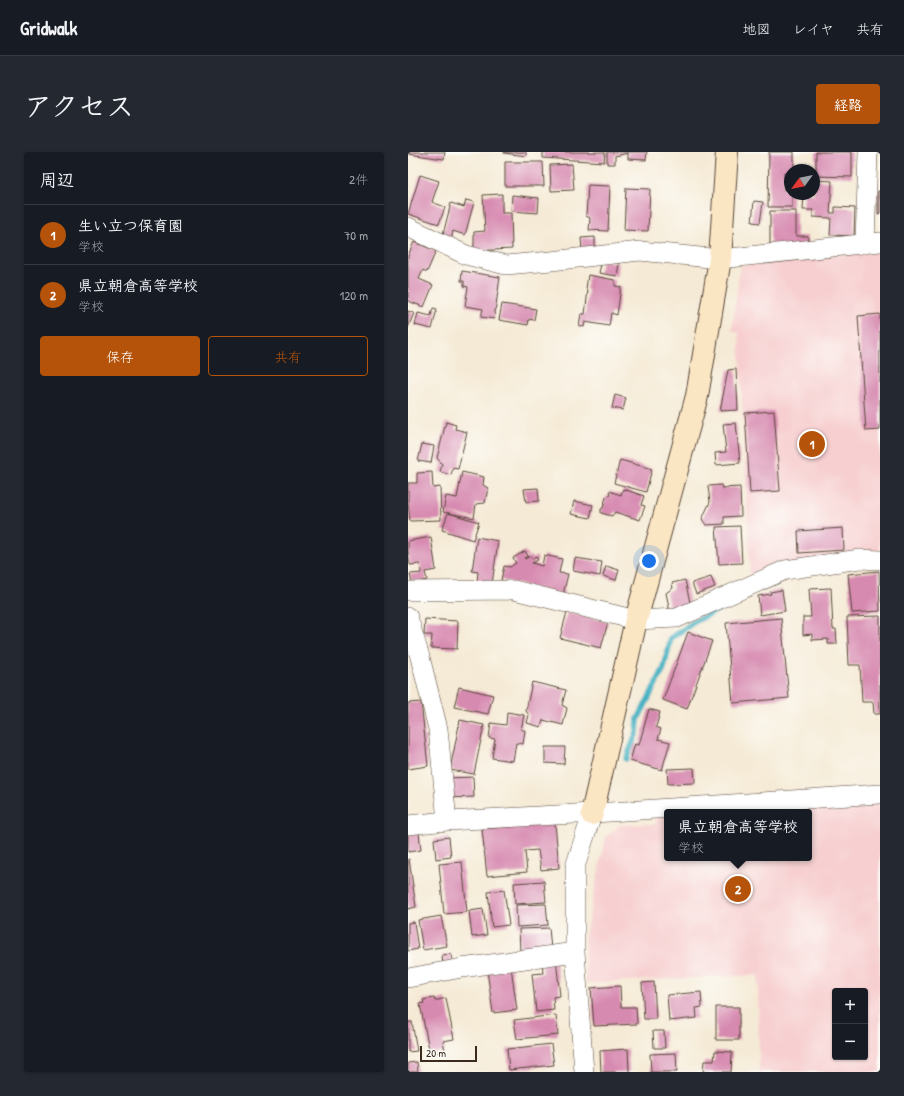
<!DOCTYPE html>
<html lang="ja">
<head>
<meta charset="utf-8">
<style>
	:root { --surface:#171b24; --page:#242831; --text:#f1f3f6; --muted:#9ea1a6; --line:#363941; --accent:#b45309 }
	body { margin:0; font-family:"Patrick Hand","Klee One",sans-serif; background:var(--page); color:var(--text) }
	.controls { position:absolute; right:12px; bottom:12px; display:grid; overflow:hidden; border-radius:4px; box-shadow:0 1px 3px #0004 }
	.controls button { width:36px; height:36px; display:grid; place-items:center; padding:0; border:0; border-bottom:1px solid var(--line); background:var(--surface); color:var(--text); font:20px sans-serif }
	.compass { position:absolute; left:376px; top:12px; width:36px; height:36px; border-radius:50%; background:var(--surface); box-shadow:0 1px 3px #0004; rotate:237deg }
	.scale { position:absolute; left:12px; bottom:10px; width:57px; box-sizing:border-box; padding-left:4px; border:2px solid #3b2a1e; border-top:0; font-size:11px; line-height:14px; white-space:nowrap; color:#3b2a1e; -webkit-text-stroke:3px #fdfcf7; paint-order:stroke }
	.you { position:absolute; left:241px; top:409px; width:14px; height:14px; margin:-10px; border:3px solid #fff; border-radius:50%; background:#1a73e8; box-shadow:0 0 0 6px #1a73e833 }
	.badge { display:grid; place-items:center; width:26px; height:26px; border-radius:50%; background:var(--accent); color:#fff; font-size:13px; font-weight:700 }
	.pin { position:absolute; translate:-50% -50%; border:2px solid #fff; box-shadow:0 1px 4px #0006 }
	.popup { position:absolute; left:256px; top:657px; width:148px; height:52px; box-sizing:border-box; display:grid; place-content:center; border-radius:4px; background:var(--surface); filter:drop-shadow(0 1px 3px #0005); font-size:13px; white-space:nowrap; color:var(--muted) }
	.popup b { font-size:15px; color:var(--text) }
	.popup::after { content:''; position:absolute; left:50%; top:100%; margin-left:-8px; border:8px solid transparent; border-top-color:var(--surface) }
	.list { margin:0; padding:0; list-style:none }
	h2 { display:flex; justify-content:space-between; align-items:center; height:52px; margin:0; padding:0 16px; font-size:17px }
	h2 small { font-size:13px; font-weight:400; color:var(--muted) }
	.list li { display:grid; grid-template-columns:26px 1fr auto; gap:12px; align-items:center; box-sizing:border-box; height:60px; padding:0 16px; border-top:1px solid var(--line) }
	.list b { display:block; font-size:15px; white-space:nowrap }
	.list p { margin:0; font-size:13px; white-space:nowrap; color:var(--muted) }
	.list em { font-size:13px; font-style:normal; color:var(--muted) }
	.actions { display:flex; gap:8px; padding:12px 16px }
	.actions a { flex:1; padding:9px 0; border:1px solid var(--accent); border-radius:4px; text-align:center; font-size:14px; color:var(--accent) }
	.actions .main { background:var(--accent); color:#fff }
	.map { position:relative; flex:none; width:472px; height:920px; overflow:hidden; border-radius:4px }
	header { display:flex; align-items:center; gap:24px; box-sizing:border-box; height:56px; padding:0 20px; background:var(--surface); border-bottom:1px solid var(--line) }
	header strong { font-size:19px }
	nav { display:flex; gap:22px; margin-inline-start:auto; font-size:14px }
	.intro { display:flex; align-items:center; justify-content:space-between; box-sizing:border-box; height:96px; padding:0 24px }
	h1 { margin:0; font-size:28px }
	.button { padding:10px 18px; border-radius:4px; background:var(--accent); color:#fff; font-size:14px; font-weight:700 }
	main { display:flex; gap:24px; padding:0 24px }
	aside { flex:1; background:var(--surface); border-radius:4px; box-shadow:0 1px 3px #0004 }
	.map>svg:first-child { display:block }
	.built { fill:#f7cfd0; fill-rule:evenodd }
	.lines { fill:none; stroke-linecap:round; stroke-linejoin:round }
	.stream { stroke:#45b1c3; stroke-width:5.5 }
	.building { fill:#d78ab0 }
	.street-casing { stroke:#574739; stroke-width:20 }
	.secondary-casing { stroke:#574739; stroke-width:24 }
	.street { stroke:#fff; stroke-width:19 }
	.secondary { stroke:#fbe6c4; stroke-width:22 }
</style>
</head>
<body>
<header>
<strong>Gridwalk</strong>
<nav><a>地図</a><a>レイヤ</a><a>共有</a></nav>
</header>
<div class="intro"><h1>アクセス</h1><a class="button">経路</a></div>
<main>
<aside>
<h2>周辺<small>2件</small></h2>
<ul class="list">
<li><span class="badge">1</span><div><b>生い立つ保育園</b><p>学校</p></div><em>70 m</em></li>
<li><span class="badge">2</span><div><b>県立朝倉高等学校</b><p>学校</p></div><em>120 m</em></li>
</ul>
<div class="actions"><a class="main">保存</a><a>共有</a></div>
</aside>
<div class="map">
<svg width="472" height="920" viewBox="0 0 472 920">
	<rect width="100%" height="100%" fill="#fdfcf7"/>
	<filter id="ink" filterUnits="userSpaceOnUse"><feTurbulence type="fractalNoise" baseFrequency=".025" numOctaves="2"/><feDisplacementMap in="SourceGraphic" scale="8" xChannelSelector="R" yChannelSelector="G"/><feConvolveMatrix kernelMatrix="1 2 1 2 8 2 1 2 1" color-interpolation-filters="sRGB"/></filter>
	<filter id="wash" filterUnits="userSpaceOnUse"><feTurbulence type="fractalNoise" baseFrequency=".012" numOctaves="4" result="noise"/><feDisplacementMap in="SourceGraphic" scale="16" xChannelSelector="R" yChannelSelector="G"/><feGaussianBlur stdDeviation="0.9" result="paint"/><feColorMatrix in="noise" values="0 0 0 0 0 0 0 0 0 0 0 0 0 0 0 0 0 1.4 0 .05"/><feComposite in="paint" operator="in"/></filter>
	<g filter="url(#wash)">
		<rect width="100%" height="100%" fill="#f5ead5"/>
		<path class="built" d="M472,98v305l-130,20 -11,-242 -7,-2 8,-65z
			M472,649v271h-121l-1,-97 -172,8 -2,-43 22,-103 14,-12 36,-1 1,-8h10v42h142v-46h-99zM427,839h30v66h-30z"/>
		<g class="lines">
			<path class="stream" d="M218,607l11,-27 1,-13 26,-51 7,-30 23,-16 25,-13"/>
		</g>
		<g id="blocks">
			<path class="building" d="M1,0h36l-1,7 -35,-5z
				M96,0h22v4l-22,-3z
				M135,0h62l-1,10 -61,-4z
				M199,0h40l-1,8 -18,-1v-6l-13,3v8h-8z
				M361,0h25v18h-4v4l-6,-1v17h6v4h2v13h-24z
				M408,0h36v25l-36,-1z
				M97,10h38l1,24h-39z
				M164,12l2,26 -23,1 -1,-26z
				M12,23l19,6 -7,21 13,5 -6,17 -31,-10z
				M406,28l18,1 -2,32h5v-6l20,1 -1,28 -24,-1 1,-17 -18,-1v-7h-10l1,-16h10z
				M180,33l22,1 -2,45 -19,-1 1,-12 -4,-2z
				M218,36l24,1 -2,42 -24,-1z
				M470,39h2v22l-2,1z
				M94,42v19h9l1,36 -38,2v-19l11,-1 -2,-36z
				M104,43l27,3 -1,15 -27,-2z
				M58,48l8,2 -9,33 -12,-4 -2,10 -9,-3 9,-35 13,4z
				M346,49l9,1 -3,21 -8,-1z
				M362,59h26v25h12v12l-38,1z
				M187,85v13h-13l-1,-12z
				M6,90l22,9 -9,21 -4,-2 -4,9 14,6 -9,22 -16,-6v-45z
				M194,108l17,3 -2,13 -18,-3z
				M54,119l38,6 -6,42 -13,-2 2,-8 -18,-3 3,-19 -4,-1v-5h-3z
				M180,123l27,5v6l6,1 -4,28 -6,-2 -2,13 -24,-4 -1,5 -5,-1 2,-12h4l3,-24 -2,-1z
				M94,152l34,5 -2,11 -5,-1 -1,6 -29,-5z
				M25,156l4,1 -5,20 -17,-4 3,-12 13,3z
				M0,159l6,2 -6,15z
				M472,162v116l-14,1 -8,-115z
				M328,217l2,41 -18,1 8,-41z
				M207,243l11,3 -3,12 -11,-2z
				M366,259l6,80 -30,2 -5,-80z
				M38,270l10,3 -1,4 12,3 -9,37 -5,-1 -2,7 -11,-3 2,-8 -5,-6z
				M328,271l4,40 -24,2 -1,-12 11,-1 -3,-28z
				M14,292l12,2 -3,17 -13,-2z
				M212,308l32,9 -6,23 -32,-9z
				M24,320l1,16 7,-1 1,33 -31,1 -2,-18v-20h9v-10z
				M54,320l22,5 -1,8 5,3 -3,15 -9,1 -2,14 -31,-6 3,-16 11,2z
				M313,333l1,3 18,-1 1,29 -17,1v7l-18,1 -4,-6 8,-17 -2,-16z
				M130,336l1,13 -13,1 -2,-13z
				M215,337l21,7 -3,9 4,1 -5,14 -25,-8 -3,4 -11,-3v-4l2,-1 3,-11 4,-2 -1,-4 12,4z
				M166,349l19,4 -3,13 -19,-4z
				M40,361l31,9 -6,18 -31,-10z
				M332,374l2,37 -23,1 -3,-37z
				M435,376l1,22 -45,3 -1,-22z
				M23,385l5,33 -11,2 2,8 -15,3 -2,-9 11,-1 -1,-9 -10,1 -2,-15v-9z
				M69,385l21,4 -6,43 -15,-3 1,-9 -6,-1z
				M117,399l3,5 -4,2 1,1 5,-3 2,3 4,-3 2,4 -6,3 10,3 2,-11 18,4 -3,14 9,1 -5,21 -62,-15 3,-14 6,1 6,-4 -3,-5z
				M167,406l27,4 -2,14 -27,-5z
				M198,414l13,4 -3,10 -13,-4z
				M471,419l1,40 -28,2 -4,-39z
				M303,425l4,10 -19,7 -4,-11z
				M277,428l6,27 -21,5 -4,-19 7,-5 -1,-5z
				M423,436l2,41h3l1,15h-9v-5l-16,1v-6l-9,1v-18h8l-2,-28z
				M374,438l3,21 -25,4 -2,-19 13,-2 -1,-2z
				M159,460l41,10 -7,26 -41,-10z
				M472,464v98h-6l-1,-12h-11l-2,-37h-11l-2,-48z
				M373,466l8,80 -56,5 -7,-80z
				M17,467l33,2 -1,28 -26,-1 1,-13h-8z
				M280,480l24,9 -25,68 -24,-9z
				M124,530l34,8 -4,15 5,3 -4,17 -20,-5 -2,7 -14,-4 2,-8 -3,-4z
				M51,535l34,8 -5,19 -34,-7z
				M13,550l7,64 -20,3v-66z
				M241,557l11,3 -4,15 5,2 -3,10 12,3 -8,28 -32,-9 5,-17 4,1z
				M99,560l17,3 -3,15h4l-2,14 -7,-1 -3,18 -21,-3 3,-19 -6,-1 2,-15 15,2z
				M52,568l24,5 -10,49 -24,-4z
				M137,595h20l-1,17 -19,-1z
				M286,616l1,15 -27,1 -1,-15z
				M65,625l1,20 -27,1 -1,-20z
				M147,671l4,45 -18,2 -3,-20 -13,1 2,21 -40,4 -5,-47z
				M11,681l2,17 -13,2v-18z
				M41,685l2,20 -15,2 -2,-20z
				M0,707h1l7,48 -8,2z
				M54,710l5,50 -23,2 -5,-50z
				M136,729l2,21 -31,2 -1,-21z
				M96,738l5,35 -17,2 -4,-35z
				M138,752l2,21 -31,2 -1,-22z
				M75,757l4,26 -15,2 -3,-26z
				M33,764l6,30 -24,4 -5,-30z
				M6,770l4,27 -10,2v-28z
				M141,776l2,21 -31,2 -1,-22z
				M43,802l2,11 -10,1 -1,-11z
				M148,807l4,37 -7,1 1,13 -18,2 -4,-38 11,-1 -1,-12z
				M103,815l6,43 -24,3 -6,-43z
				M246,830l2,37h-12l-2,-36z
				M212,834l1,21h15l1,17 -43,2 -3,-38z
				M293,840l1,15 -6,1 1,10 -28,3 -2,-26z
				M26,846l1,3 11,-3 8,41 -11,2 2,10 -15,3 -10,-50 4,-1 -1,-3z
				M308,855h23v33h-23z
				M148,863l2,20 -41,4 -3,-19z
				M0,870h4l5,29 -9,1z
				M245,879h11l1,17h-11z
				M143,892l3,21 -45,5 -2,-21z
				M220,897l1,23h-28l-1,-21z
				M307,899l17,1 -1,20h-28l1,-11h10z
				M268,901l1,19h-26l-1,-18z
				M9,910l1,10h-10v-9z"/>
		</g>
	</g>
	<g filter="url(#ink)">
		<use href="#blocks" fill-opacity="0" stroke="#574739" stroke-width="1"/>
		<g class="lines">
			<g class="street-casing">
				<path id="street" d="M0,75l58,28 40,10 45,-4 89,-10 80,8 160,-17
					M457,92l3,-92
					M0,439l106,-1 122,30 41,-2 108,-48 75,-11 20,1
					M0,465l12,40 18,72 9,92
					M0,673l39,-4 163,-9 270,-18
					M0,826l54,-10 113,-16
					M176,920l-9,-120v-85l17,-53"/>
			</g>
			<g class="secondary-casing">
				<path id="secondary" d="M184,662l44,-194 61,-224 23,-137 7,-107"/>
			</g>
			<use href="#street" class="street"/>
			<use href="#secondary" class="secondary"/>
		</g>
	</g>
</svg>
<div class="controls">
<button>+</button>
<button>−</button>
</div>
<svg class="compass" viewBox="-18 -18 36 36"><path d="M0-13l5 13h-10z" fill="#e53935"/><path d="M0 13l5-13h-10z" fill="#9ea1a6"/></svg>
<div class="scale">20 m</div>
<div class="you"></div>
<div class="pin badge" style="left:404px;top:292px">1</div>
<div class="pin badge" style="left:330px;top:737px">2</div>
<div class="popup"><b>県立朝倉高等学校</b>学校</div>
</div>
</main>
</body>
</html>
